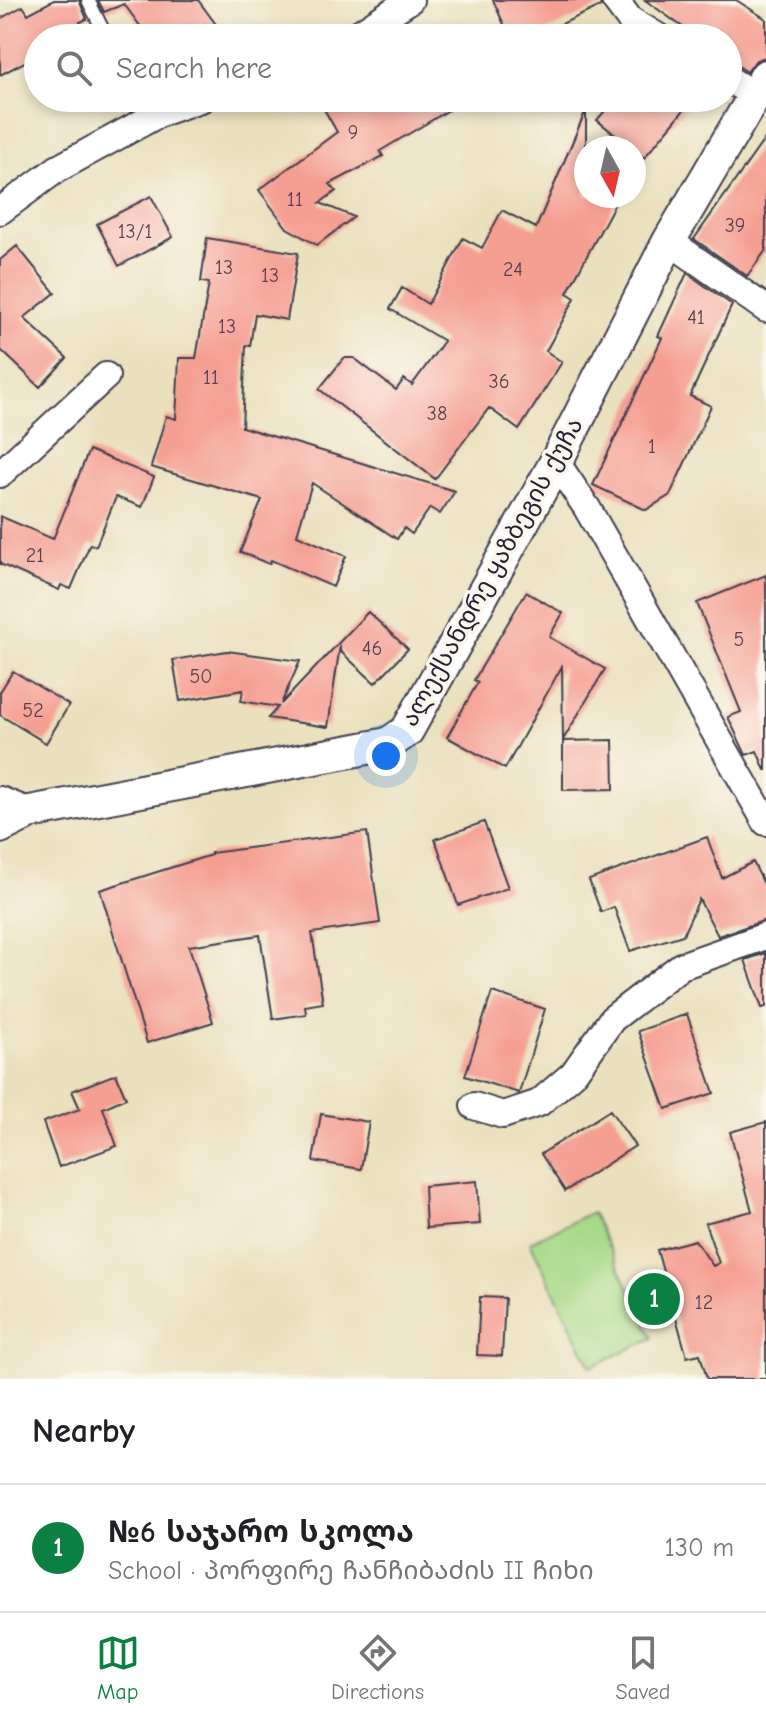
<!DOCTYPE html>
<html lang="en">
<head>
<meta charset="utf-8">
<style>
	:root { --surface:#fff; --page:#f2f2f2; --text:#202124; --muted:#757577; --line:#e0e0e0; --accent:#0b8043 }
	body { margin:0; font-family:"Comic Neue","Noto Sans Georgian",sans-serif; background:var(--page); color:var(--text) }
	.compass { position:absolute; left:574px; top:136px; width:72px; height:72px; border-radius:50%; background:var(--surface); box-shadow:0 4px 12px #0003; rotate:172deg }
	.you { position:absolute; left:386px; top:756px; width:28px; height:28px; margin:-20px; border:6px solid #fff; border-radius:50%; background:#1a73e8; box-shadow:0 0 0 12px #1a73e833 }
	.badge { display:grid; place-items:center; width:52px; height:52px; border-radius:50%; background:var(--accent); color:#fff; font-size:26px; font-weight:700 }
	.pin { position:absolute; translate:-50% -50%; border:4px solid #fff; box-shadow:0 2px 8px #0006 }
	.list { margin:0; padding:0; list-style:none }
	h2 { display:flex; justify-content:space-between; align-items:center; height:104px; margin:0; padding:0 32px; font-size:34px }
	h2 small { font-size:26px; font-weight:400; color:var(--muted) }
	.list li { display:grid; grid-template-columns:52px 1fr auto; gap:24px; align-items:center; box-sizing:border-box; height:128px; padding:0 32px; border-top:2px solid var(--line) }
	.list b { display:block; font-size:30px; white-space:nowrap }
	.list p { margin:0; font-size:26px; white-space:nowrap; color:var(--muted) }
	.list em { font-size:26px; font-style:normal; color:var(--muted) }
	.icon { flex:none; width:44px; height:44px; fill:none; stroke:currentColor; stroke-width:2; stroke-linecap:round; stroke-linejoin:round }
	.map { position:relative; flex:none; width:766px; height:1379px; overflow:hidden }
	.search { position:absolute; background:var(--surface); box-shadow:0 4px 12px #0003; left:24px; right:24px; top:24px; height:88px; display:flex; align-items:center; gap:20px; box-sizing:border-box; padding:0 28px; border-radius:44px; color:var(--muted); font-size:30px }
	.sheet { height:232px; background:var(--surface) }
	nav { display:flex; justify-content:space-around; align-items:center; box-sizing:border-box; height:112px; border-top:2px solid var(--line); background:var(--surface); font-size:22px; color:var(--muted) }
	nav a { display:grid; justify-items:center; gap:4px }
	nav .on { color:var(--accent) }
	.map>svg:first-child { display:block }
	.green { fill:#a7d988; stroke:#647e62; stroke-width:2 }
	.building { fill:#f59f93 }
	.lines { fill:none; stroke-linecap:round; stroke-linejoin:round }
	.service-casing { stroke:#403e4e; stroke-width:16 }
	.minor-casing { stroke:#403e4e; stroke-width:30 }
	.tertiary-casing { stroke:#403e4e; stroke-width:36 }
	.service { stroke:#fff; stroke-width:12 }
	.minor { stroke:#fff; stroke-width:26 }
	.tertiary { stroke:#fff; stroke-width:32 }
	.labels { text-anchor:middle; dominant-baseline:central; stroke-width:7; stroke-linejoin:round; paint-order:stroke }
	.number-label { font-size:20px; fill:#574151 }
	.street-label { font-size:24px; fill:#22223b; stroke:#fbf7ec }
</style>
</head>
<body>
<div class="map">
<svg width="766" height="1379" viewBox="0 0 766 1379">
	<rect width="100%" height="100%" fill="#fbf7ec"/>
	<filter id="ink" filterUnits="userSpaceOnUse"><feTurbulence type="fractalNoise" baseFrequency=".0125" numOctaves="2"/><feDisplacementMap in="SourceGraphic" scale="16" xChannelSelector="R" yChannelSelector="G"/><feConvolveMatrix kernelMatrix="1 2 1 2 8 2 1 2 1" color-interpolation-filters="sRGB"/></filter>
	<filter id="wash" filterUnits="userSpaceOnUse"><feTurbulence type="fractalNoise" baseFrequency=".006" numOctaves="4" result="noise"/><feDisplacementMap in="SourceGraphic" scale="32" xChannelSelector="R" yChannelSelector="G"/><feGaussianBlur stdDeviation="1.8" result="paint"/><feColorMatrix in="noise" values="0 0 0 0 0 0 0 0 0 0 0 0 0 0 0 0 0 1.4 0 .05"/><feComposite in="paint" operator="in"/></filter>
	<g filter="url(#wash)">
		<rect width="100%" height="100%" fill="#eae0bd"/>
		<path class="green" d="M592,1212l61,126 -62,29 -61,-125z"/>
		<g id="blocks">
			<path class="building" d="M54,0h25l8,19 -7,3 4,8 -14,8h-32v17l-38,20v-56l23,-13 5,8z
				M98,0h100l28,38h-77l-25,-34 -20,8z
				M493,0h106l2,6 -70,32h-21z
				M645,0h91l30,19v38l-10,3 -9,12 -19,-13v-21h-30z
				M343,98h126l-89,53 3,5 -53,28 6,7 -16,12 34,14 -37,28 -30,-17 -28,-38 78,-58 -13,-23z
				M616,98h78l-50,60 -47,-38z
				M586,110v86h33l-52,97 8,5 -29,53 16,11 -43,68 -30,-22 -54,71 -116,-90 25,-31h10l42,32 8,-11 8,6 32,-44 -54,-32 12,-21 26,16 35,-66 19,10 20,-38 34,18z
				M766,137v113l-19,26 -53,-37z
				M151,196l22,41 -54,29 -22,-42z
				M207,238l91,15 -11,67 -32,-6 -5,32 -4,-1 -4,82 213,64 -15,23 -10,-6 -18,26 -8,-6 -7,11 -85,-56 -15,52 49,21 -13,31 -62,-27 -2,4 -29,-12 22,-52 -111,-33 15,-51 10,3 3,-61h17l13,-75 -8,-1z
				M17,246l38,47 -31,25 43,40 -27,29 -40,-38v-89z
				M687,273l45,32 -42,91 21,10 -41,89 -24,15 -53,-25 69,-147 -4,-2z
				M89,450l65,27 -12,30 -26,-10 -20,49 -6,-2 -19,45 -10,-4 -2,5 -59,-26v-48l53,23z
				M766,575v195h-1l-8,-19 -11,4 -18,-38 13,-5 -44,-109z
				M526,592l37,21 -14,24 56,32 -42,71 -1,-74 -57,103 -58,-32 31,-55 -4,-2z
				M368,612l40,37 -33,34 -35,-32v-6l-12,82 -60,-9 10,-11 -37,-6 2,-11 -63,11 -7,-41 54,-9 73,10 -19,43z
				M13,671l56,34 -23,38 -46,-28v-23z
				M613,740l1,49 -51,1v-49z
				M484,822l24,66 -50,17 -23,-66z
				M367,832l13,91 -68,10 11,70 -18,3 1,8 -33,5 -13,-84 -71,11 24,76 -66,21 -47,-153 111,-35v-2z
				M707,837l15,41 31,-16 13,26v32l-48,16 -19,-37 -16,36 -53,16 -16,-44 -13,5 -12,-32z
				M766,953v54l-4,1 -17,-48z
				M492,992l53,17 -26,84 -54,-17z
				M687,1014l27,79 -48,16 -28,-78z
				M116,1074l10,24 -23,10 14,38 -58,21 -16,-45 37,-13 -8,-18z
				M610,1110l25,36 -70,45 -24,-37z
				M321,1114l48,8 -8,47 -48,-8z
				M766,1122v257h-59l-7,-25 -13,3 -30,-107 38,-10 18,26 6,-3 -14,-40 47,-12 -22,-79z
				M477,1181l3,43 -54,4 -2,-42z
				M480,1297l25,1 -3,58 -25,-1z"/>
		</g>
	</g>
	<g filter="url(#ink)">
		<use href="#blocks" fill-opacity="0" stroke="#403e4e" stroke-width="2"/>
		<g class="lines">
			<g class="service-casing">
				<path id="service" d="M88,0l19,38"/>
			</g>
			<g class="minor-casing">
				<path id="minor" d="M615,0l15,20 30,18
					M352,38l58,-38
					M728,79l25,15
					M0,211l57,-42 103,-56 43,-15
					M669,241l97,68
					M556,462l31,46 179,314
					M0,474l106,-98
					M0,800l30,12
					M474,1106l29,9 36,-12 34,-29 39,-55 69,-53 85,-30"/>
			</g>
			<g class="tertiary-casing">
				<path id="tertiary" d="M0,827l30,-15 358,-68 19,-13 149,-269 113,-221 97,-165"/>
			</g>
			<use href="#service" class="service"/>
			<use href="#minor" class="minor"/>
			<use href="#tertiary" class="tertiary"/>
		</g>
	</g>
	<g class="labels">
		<g class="number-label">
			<text x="353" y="132">9</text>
			<text x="295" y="199">11</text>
			<text x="735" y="225">39</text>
			<text x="135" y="231">13/1</text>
			<text x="224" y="267">13</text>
			<text x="513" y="269">24</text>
			<text x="270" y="275">13</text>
			<text x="696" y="317">41</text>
			<text x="227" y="326">13</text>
			<text x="211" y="377">11</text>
			<text x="499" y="381">36</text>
			<text x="437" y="413">38</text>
			<text x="652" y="446">1</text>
			<text x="35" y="555">21</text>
			<text x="739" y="639">5</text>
			<text x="372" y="648">46</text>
			<text x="201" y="676">50</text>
			<text x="33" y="710">52</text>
			<text x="704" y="1302">12</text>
		</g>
		<g class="street-label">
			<text transform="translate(492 572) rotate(-61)">ალექსანდრე ყაზბეგის ქუჩა</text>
		</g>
	</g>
</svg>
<svg class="compass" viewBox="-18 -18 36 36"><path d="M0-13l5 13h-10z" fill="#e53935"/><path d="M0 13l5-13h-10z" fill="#757577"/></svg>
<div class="you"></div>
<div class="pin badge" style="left:654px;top:1299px">1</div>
<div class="search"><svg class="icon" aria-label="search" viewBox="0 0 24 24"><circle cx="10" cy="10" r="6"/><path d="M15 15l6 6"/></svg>Search here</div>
</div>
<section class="sheet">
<h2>Nearby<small></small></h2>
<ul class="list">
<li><span class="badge">1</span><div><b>№6 საჯარო სკოლა</b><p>School · პორფირე ჩანჩიბაძის II ჩიხი</p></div><em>130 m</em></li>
</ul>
</section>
<nav>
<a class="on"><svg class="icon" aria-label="map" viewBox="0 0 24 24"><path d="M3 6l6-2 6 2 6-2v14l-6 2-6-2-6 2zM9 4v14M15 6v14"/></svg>Map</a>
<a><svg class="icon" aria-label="directions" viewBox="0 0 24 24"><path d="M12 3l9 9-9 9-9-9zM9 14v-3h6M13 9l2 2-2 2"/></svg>Directions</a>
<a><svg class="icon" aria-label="saved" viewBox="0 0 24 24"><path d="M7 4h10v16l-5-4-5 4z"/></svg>Saved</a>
</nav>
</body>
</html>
